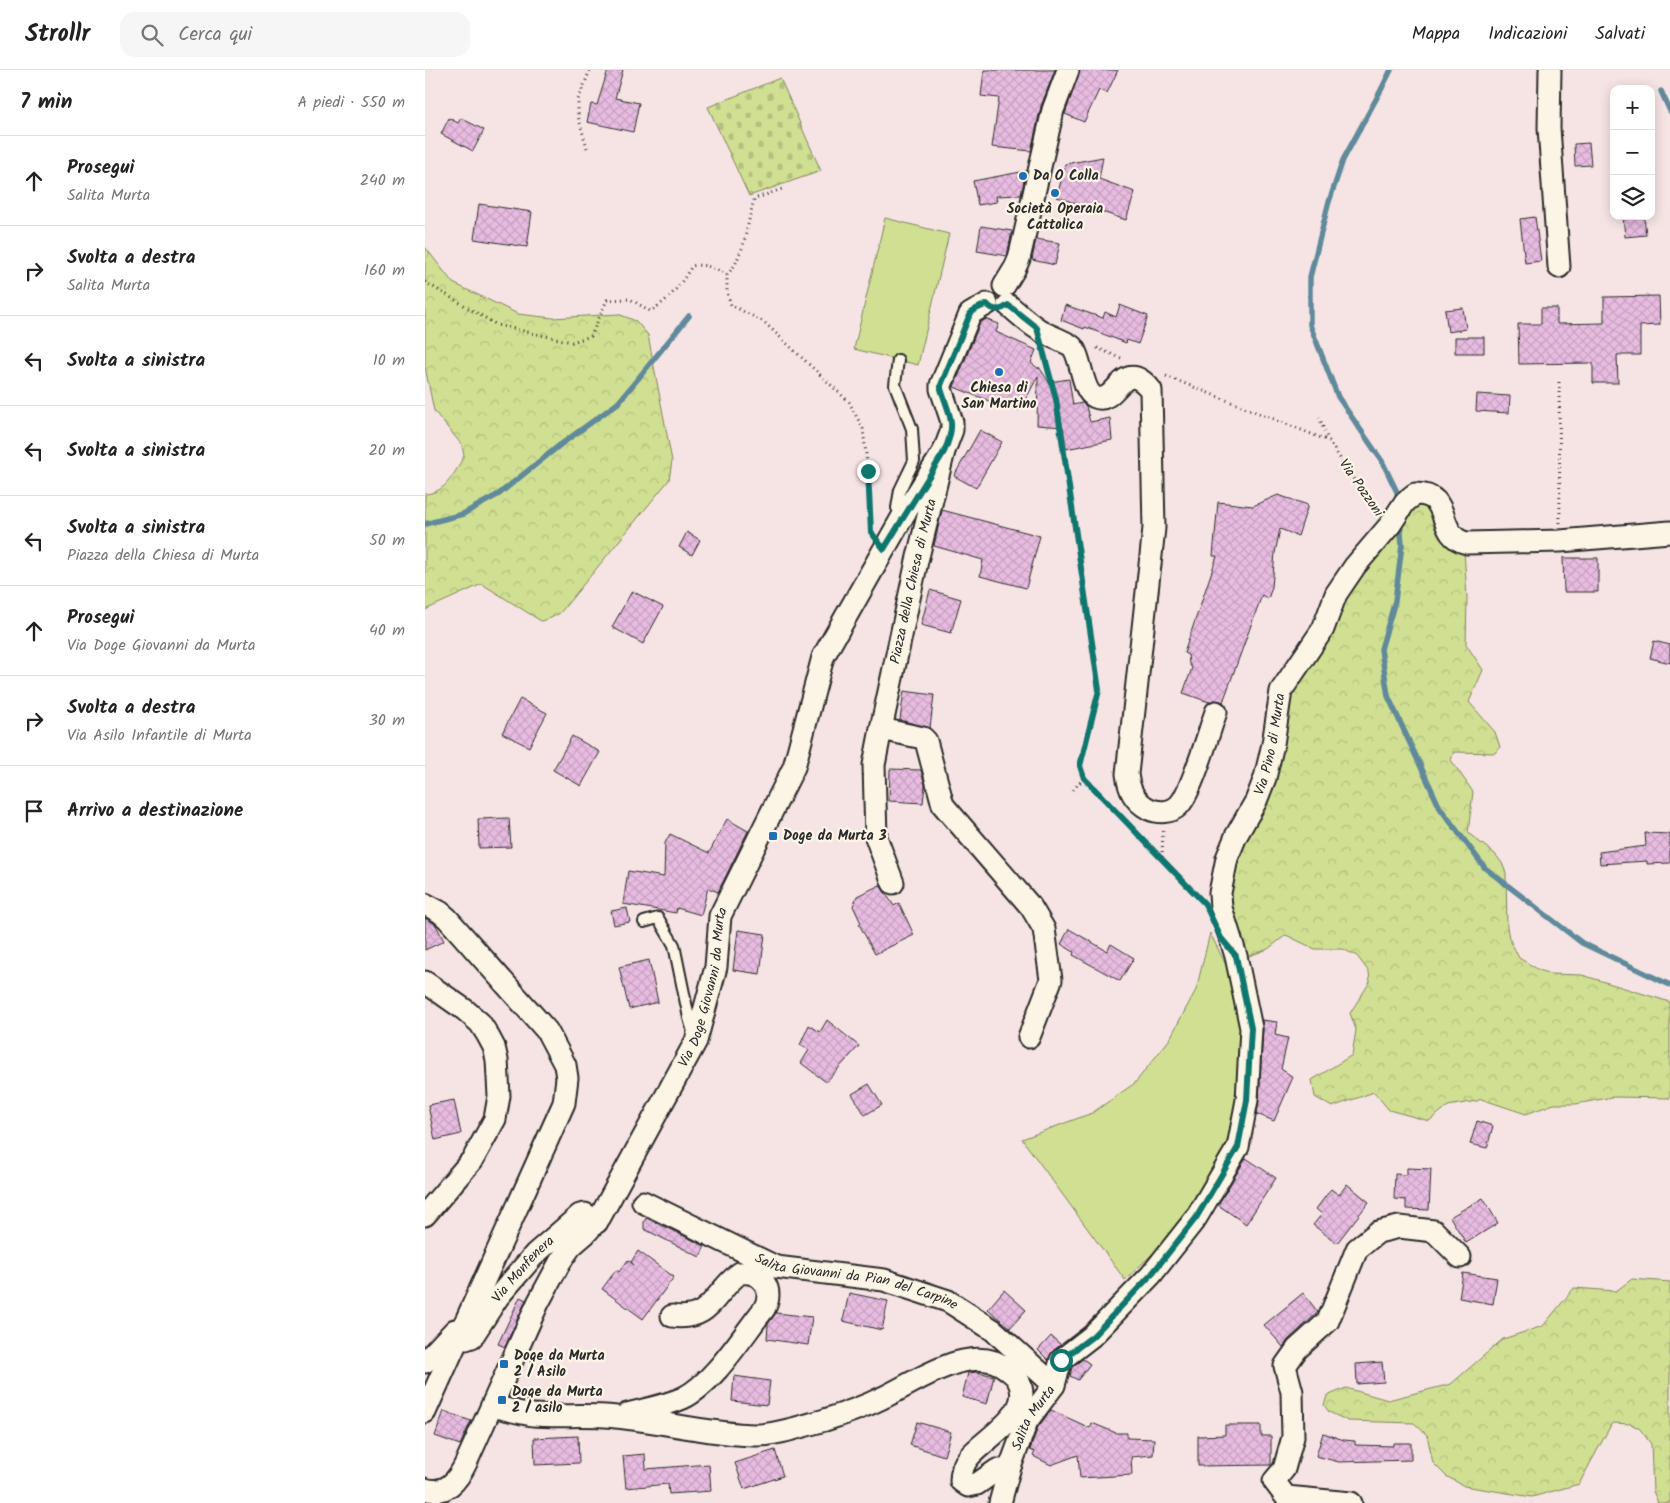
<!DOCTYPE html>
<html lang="it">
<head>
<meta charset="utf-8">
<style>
	:root { --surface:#fff; --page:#f6f6f6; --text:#222; --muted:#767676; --line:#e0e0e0 }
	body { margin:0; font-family:Kalam,sans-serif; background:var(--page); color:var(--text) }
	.controls { position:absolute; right:15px; top:15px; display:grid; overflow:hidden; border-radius:10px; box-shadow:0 2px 12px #0003 }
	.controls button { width:45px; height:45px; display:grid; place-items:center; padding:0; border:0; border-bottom:1px solid var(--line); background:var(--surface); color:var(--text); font:25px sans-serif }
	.stop { position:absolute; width:15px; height:15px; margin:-11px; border:4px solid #0f766e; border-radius:50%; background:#fff }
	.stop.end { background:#0f766e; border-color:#fff; box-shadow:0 1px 5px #0008 }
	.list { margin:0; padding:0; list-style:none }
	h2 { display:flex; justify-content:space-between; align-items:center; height:65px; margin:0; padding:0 20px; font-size:21px }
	h2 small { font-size:16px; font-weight:400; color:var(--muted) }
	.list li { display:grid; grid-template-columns:32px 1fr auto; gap:15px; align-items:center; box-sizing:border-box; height:90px; padding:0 20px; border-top:1px solid var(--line) }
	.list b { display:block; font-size:19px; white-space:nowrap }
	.list p { margin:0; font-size:16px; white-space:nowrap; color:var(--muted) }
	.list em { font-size:16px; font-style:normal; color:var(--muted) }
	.icon { flex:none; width:28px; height:28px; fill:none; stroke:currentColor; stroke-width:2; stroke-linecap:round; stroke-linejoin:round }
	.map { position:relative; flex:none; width:1245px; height:1433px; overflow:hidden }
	header { display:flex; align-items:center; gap:30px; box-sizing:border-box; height:70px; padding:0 25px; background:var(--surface); border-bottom:1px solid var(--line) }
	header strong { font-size:24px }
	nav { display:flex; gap:28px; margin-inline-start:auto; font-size:18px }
	.search { width:350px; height:45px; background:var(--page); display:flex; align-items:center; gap:12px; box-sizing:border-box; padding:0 18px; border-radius:15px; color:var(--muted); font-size:19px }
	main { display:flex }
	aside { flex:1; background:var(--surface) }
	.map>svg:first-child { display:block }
	.green { fill:#d0df92; stroke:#7e855e }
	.forest { fill:url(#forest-crowns); stroke:#7e855e }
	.cemetery { fill:url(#cemetery-stones); stroke:#7e855e }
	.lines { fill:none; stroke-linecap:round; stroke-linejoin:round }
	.stream { stroke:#608a9b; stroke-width:5.5 }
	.building { fill:url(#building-cross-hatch); stroke:#2b2b2b }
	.lane-casing { stroke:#2b2b2b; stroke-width:14 }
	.street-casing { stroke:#2b2b2b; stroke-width:25 }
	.path { stroke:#2b2b2b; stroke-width:3; stroke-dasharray:1 4; stroke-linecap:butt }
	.lane { stroke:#fcf5e5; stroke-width:10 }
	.street { stroke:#fcf5e5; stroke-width:21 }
	.route { stroke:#0f766e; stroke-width:6 }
	.poi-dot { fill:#1f6fb2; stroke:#fcf5e5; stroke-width:2 }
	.labels { text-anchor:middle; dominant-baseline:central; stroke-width:4.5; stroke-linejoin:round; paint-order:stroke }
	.poi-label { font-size:14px; font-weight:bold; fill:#2b2b2b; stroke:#fcf5e5; text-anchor:start }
	.street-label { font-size:14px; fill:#2b2b2b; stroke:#fcf5e5 }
</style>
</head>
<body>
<header>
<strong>Strollr</strong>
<div class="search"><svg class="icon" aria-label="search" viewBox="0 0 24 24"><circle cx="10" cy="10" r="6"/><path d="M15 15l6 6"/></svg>Cerca qui</div>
<nav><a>Mappa</a><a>Indicazioni</a><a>Salvati</a></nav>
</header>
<main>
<aside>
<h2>7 min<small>A piedi · 550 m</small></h2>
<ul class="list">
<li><svg class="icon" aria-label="ahead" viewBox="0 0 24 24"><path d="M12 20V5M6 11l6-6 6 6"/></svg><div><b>Prosegui</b><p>Salita Murta</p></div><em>240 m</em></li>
<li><svg class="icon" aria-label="right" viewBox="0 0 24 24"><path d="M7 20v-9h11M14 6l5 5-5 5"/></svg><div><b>Svolta a destra</b><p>Salita Murta</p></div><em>160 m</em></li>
<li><svg class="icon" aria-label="left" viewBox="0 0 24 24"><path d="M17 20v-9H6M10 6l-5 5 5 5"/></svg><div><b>Svolta a sinistra</b></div><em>10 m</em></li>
<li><svg class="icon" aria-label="left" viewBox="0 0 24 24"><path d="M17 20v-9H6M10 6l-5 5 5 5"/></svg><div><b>Svolta a sinistra</b></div><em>20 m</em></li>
<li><svg class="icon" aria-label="left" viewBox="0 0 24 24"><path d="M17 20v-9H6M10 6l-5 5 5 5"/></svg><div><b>Svolta a sinistra</b><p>Piazza della Chiesa di Murta</p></div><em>50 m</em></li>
<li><svg class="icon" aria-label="ahead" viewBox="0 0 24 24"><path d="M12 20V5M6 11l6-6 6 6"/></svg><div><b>Prosegui</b><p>Via Doge Giovanni da Murta</p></div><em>40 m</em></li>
<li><svg class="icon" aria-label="right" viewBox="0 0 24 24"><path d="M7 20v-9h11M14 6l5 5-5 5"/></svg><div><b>Svolta a destra</b><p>Via Asilo Infantile di Murta</p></div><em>30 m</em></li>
<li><svg class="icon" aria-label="arrive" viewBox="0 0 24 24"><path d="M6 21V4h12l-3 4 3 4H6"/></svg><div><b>Arrivo a destinazione</b></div></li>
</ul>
</aside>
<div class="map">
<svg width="1245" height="1433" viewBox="0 0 1245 1433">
	<defs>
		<pattern id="forest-crowns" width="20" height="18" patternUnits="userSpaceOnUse" patternTransform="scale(1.25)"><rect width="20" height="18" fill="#d0df92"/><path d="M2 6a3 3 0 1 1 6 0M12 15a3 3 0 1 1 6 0" fill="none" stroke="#b3c07e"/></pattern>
		<pattern id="cemetery-stones" width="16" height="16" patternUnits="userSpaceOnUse" patternTransform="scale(1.25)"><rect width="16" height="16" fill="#d0df92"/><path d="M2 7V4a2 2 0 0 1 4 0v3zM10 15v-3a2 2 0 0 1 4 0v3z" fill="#b3c07e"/></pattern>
		<pattern id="building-cross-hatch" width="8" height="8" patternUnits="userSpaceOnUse" patternTransform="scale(1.25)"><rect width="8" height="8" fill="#e8bce1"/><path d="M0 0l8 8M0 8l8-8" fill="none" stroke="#c7a2c1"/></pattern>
	</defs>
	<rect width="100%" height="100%" fill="#f6e4e4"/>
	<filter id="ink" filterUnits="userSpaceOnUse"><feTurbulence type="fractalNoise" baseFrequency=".02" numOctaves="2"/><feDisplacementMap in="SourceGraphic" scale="10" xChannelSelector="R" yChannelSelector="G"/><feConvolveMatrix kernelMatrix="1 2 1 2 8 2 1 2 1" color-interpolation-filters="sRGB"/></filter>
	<g filter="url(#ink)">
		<path class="green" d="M460,148l64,16 -31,131 -64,-16z
			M785,863l20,40 13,45 1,46 -12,70 -35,62 -31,45 -41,39 -103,-141 70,-26 43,-30 34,-43 27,-50z"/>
		<path class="forest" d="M0,177l28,36 65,31 35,4 65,-4 18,7 12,14 24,126 -3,19 -109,133 -9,5 -10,3 -59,-37 -57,26v-116c21,-1 30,-22 39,-38l-2,-11 -28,-34 -9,-44z
			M993,432l8,4 38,44 3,47 -1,47 17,26 -14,32 26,30 5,15 -5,6 -41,-1 -3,8 22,32 -5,41 27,21 7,9 4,10 1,54 2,11 10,20 20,12 11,4 32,1 88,27v96l-57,-1 -37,7h-22l-28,10 -45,-15 -4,2 -29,5 -19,15 -40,-11 -15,-18 -42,15 -17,-10 -3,-17 40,-25 4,-25 -6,-17 20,-31 -1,-10 -12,-16 -14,-7h-28l-29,-14 -18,14 -24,9 -6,-20 -11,-53 64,-193 51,-92z
			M1207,1209l38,3v221h-12l-5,-12 -2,-47 -11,-15 -9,-5 -19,-1 -33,61 -47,13 -68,-11 -18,-10 -13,-13 -6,-28 -13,-12 -66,-2 -19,-9 -5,-7 3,-9 19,-8 42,12 63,-16 52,-45 40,-13 31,-38 42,3z"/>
		<path class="cemetery" d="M355,8l41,93 -72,25 -41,-89z"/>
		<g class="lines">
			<path class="stream" d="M966,0l-10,20 -38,70 -15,45 -18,72v48l28,72 44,64 15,31 1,10
				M1236,21l9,20
				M975,451l2,24 -7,56 -14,48 7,47 52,112 45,60 97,75 88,42
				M0,454l38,-10 36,-20 61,-49 58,-42 71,-87"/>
		</g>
		<path class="building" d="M183,0h15l-8,28 24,5 -6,29 -46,-10 4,-18 6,1z
			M559,0h71l-14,36 -10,45 -39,-4 7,-49 -18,-2z
			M655,0h38l-11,23 -8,-3 -15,32 -19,-8z
			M24,48l9,5 3,-5 23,12 -11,21 -32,-17z
			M1164,73l2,22 -16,1 -1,-22z
			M678,87l-4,22 36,13 -9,28 -69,-23 8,-33z
			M601,101l-5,24 -25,1 1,6 -19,3 -5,-24z
			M54,134l53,8 -5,35 -53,-8z
			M1198,146h21l2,19 -21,2z
			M1110,147l6,44 -16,2 -5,-44z
			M556,156l31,5 -5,25 -30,-5z
			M611,169l24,4 -5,22 -23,-5z
			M1234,226l1,29 -20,1v29h-23l1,28h-25v-20l-74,1 -1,-40h23v-16h16v16l47,-1v-26z
			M640,235l38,13 2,-6 11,5 4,-12 28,11 -10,28 -11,-4 -1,3 -41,-16 -1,2 -23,-9z
			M1038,238l3,21 -18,3 -3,-22z
			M561,249l13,5 -3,8 40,18 -5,13 8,6v-2l10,15 20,-3 4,26 9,-2 4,3 4,16 20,-4 2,22 -46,9 -3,-22 -26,-2 1,-49 -18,34 -11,-1 -55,-22 26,-64z
			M1030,267h29v16h-29z
			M1052,324l33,2 -1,17 -33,-2z
			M555,360l22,12 -26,46 -22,-12z
			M853,425l30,10 -10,31 -18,-7 -5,24 -3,34 -4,12 -6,-4 -39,107 -9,-2 -5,2 -26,-9 9,-25 -3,-4 -1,-9 -4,-2 33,-97h-4l5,-54 35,4z
			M517,440l98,26 -14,52 -46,-12 3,-16 -49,-14z
			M262,462l13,8 -8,15 -13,-8z
			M1138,488h35v34h-34z
			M505,520l31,9 -10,34 -30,-8z
			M207,521l31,16 -20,37 -31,-17z
			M1229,571l16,4v18l-20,-5z
			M479,621l30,4 -4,33 -30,-8z
			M95,629l27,14 -18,34 -27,-14z
			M147,666l28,16 -19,34 -28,-16z
			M465,699l31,1 4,15 -2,18 -34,-2z
			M84,748l2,29 -32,1 -1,-29z
			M302,749l21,12 -30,61 -10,-4 -7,27 -24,-7 -1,5 -53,-9 5,-33 36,6 1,-34 5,-9 39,19z
			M1220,763l25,1v29l-23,1v-3l-47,3 -1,-12 47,-6z
			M455,815l14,21 5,-3 15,32 -39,19 -16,-30 2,-1 -8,-17 4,-10z
			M202,838l3,14 -16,3 -3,-14z
			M0,848l11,7 8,16 -19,9z
			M644,859l38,22 4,-7 23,14 -14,23 -47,-26 1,-3 -13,-8z
			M313,860l27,4 -5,40 -27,-4z
			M224,890l9,42 -29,7 -10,-42z
			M402,950l32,26 -33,36 -25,-19 8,-13 -9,-5 9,-20 11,7z
			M837,950l15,2 -2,13 13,3 -7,31 12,8 -19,44 -17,-7 2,-13 4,-72z
			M444,1014l13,21 -17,10 -13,-21z
			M29,1030l7,34 -26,6 -7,-35z
			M1052,1051l16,5 -6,22 -17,-4z
			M821,1088l30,20 -30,46 -28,-19z
			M982,1098l24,1 -2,41 -23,-1v-9l-12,-1 1,-25 12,1z
			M922,1114l22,18 -32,41 -24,-18 9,-11 -6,-5 15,-20 8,6z
			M1058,1128l15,25 -32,20 -16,-26z
			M221,1148l59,28 -5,11 -56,-28v-7z
			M213,1181l36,26 -31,42 -41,-30 14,-19 3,2 9,-12 7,6 -4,-4z
			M1038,1203l34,5 -4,26 -34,-6z
			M579,1220l22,20 -16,18 -22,-19z
			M424,1223l39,8 -6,29 -39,-9z
			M878,1223l15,19 -30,28 -5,7 -19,-22z
			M95,1227l6,3 -21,47 -7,-3z
			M351,1243l36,4 -4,28 -41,-6 1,-15z
			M626,1266l10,9 -8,6 -5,9 -10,-10z
			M658,1289l7,5 -12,16 -8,-4 2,-9z
			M957,1292l2,20 -27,2 -1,-20z
			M552,1302l17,4 -7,28 -25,-7 6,-24z
			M309,1306l36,5 -3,24 -35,-4z
			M626,1340l39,18 2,-5 24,10h11v5l27,1 -1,16 -22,2 1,18 -52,3 -2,-23 -27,10 -18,-9 2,-4 -5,-2 8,-23z
			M19,1341l27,10 -11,24 -25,-9z
			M492,1352l34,10 -7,24 -34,-11z
			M800,1355h36v11h10v29l-73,1v-30l27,-1z
			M898,1363l21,7 11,1v4l38,1v-3h18v17l-72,2 -23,-6z
			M153,1366l1,27 -44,2 -1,-27z
			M350,1380l8,26 -39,13 -9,-26z
			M220,1384l1,15 63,-5 2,27 -42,3 -1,-10 -42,4 -3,-32z"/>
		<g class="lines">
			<g class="lane-casing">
				<path id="lane" d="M473,290l-3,25 17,44 2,32 -14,29 -3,18 6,7
					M219,852l14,-4 16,27 15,73 5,17"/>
			</g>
			<g class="street-casing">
				<g id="street">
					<path d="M1125,0l-1,58 10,139"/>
					<path d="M579,216l11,-18 4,-9 34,-149 15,-40"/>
					<path d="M583,235c10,8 19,17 30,24 7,5 16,8 24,12 4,2 10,4 12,8 8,13 8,42 21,48 22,10 27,-43 56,-7l3,138 -27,246c2,16 7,27 22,35 9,4 22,4 29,-3 13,-11 31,-75 38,-94"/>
					<path d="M456,659l42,9 3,3 17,64 88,102 13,22 7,51 -22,57"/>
					<path id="s1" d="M468,813l-17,-46 -2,-72 7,-36 36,-168 27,-110 8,-21v-8l-11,-33v-4l29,-71 17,-10"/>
					<path d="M0,834l15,8 7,6 100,113 18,34 2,13 -3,25 -139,309"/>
					<path d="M0,912l40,28 15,13 7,11 7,13 3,13 2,36 -4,23 -22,40 -48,56"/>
					<path id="s2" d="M218,1132l133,65 108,13 64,21 45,29 61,55"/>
					<path id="s3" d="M33,1266l8,3 6,-2 26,-40 37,-43 45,-39 5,-1 12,8"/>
					<path d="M0,1292l30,-32"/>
					<path d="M67,1336c14,3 27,7 41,9 27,2 56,-1 83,2 46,4 92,17 139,18 19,1 51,-10 70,-15 19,-6 39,-13 57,-22 33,-15 90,-58 125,-29 4,3 9,7 11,11 18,32 -32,57 -49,77 -6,7 -8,15 -8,24l7,5 9,-2 20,-14h12"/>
					<path d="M202,1344c19,-5 38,-8 56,-16 30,-14 60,-63 81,-89 11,-19 -2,-39 -24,-36 -25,17 -28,49 -68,43"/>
					<path id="s4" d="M0,1419c21,7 33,-9 41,-26l72,-160 22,-41 11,-16 14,-12 15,-17 96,-176 20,-74 4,-51 74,-149 29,-110 80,-141 41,-65"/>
					<path id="s5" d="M575,1433l9,-33 18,-49 27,-36 7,-25 31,-24 59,-61 45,-57 42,-71 9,-47 4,-72 -15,-72 -15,-48 -1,-15 7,-35 9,-22 20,-35 9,-23 8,-34 8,-53 42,-62 13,-35 19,-28 35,-41 15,-23 10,-8c39,-1 19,42 52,49l93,-2 110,-9"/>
					<path d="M926,1433l-65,-6 -12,-16 10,-12 9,-32 -1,-45 -7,-26 12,-17 31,-28 29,-72 21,-17 21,-5 35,4 26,26"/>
				</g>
			</g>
			<path class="path" d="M162,78l-9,-32v-16l12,-30
				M302,205l8,-10 8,-19 11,-47 31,-11
				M0,212l72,43 75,17 19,-6 16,-36 23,-1 20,12c20,-11 30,-26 42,-45 14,-3 24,3 35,9v17l4,13 33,17 85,80 14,27 5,42 3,59
				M672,278l26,11
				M619,286l12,43 43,291 -19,76 4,12 115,119
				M741,306l163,65 45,70
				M1134,312l1,141
				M894,347l9,23
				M648,720l11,-12
				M737,787l1,-27"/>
			<use href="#lane" class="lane"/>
			<use href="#street" class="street"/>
		</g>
	</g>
	<g class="lines" filter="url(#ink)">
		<path class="route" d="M443,401l3,61 13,17 60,-97c13,-29 6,-35 -3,-63v-4l29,-71 6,-5 11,-5c6,7 14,7 21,1l29,23 19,71 43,291 -19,76 4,12 121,126 16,34 15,18 15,72 -4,72 -9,47 -42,71 -45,57 -58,61 -32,24"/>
	</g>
	<g class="poi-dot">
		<circle cx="598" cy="106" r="5"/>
		<circle cx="630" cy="123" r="5"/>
		<circle cx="574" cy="302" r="5"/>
		<rect x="343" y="761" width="10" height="10" rx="2.5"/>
		<rect x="74" y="1289" width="10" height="10" rx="2.5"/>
		<rect x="72" y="1325" width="10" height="10" rx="2.5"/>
	</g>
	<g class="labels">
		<g class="poi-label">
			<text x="608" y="106">Da O Colla</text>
			<text x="630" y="139" text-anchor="middle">Società Operaia<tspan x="630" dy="16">Cattolica</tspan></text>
			<text x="574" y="318" text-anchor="middle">Chiesa di<tspan x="574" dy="16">San Martino</tspan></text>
			<text x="358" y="766">Doge da Murta 3</text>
			<text x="89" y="1286">Doge da Murta<tspan x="89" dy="16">2 / Asilo</tspan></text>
			<text x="87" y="1322">Doge da Murta<tspan x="87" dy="16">2 / asilo</tspan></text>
		</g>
		<g class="street-label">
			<text transform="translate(936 418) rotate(55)">Via Pozzoni</text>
			<text stroke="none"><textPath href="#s1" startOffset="309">Piazza della Chiesa di Murta</textPath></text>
			<text stroke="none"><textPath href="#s5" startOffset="854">Via Pino di Murta</textPath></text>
			<text stroke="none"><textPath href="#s4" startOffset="591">Via Doge Giovanni da Murta</textPath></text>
			<text stroke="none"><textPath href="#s3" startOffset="100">Via Monfenera</textPath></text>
			<text stroke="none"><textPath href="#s2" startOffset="230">Salita Giovanni da Pian del Carpine</textPath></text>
			<text stroke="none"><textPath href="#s5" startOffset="92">Salita Murta</textPath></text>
		</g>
	</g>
</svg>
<div class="controls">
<button>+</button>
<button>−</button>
<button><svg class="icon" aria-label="layers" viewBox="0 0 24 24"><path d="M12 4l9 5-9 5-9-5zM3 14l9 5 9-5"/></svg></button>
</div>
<div class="stop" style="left:636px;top:1290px"></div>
<div class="stop end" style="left:443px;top:401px"></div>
</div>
</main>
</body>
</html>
